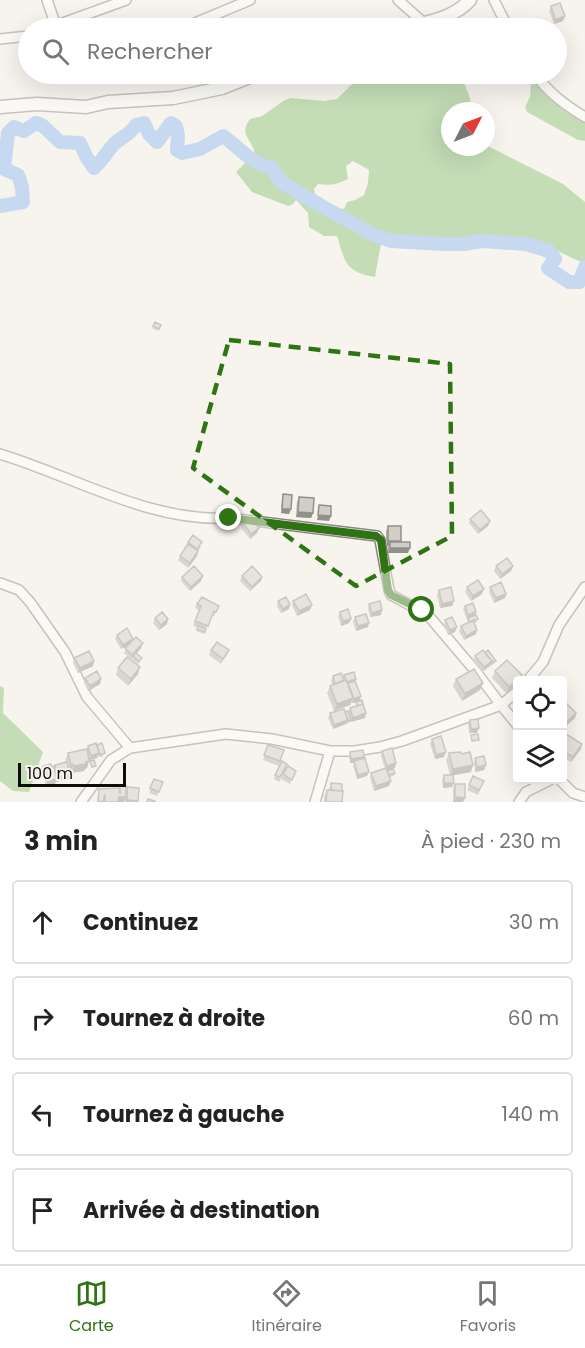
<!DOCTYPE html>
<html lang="fr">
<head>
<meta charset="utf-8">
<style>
	:root { --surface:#fff; --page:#f6f6f6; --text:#222; --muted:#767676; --line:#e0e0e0; --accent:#2f7413 }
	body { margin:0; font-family:Poppins,sans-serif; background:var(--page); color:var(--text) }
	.controls { position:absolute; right:18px; bottom:18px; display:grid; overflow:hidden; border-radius:6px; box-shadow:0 6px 24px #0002 }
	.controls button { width:54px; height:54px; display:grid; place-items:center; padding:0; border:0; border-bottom:2px solid var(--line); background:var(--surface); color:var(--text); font:30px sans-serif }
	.compass { position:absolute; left:441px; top:102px; width:54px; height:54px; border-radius:50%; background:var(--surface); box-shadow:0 6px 24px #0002; rotate:48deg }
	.scale { position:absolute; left:18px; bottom:15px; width:108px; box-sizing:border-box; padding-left:6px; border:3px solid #0e0d0b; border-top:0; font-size:16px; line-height:21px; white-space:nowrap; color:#0e0d0b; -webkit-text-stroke:4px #f7f4ee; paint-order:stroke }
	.stop { position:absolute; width:18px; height:18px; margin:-14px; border:4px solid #2f7413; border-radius:50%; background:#fff }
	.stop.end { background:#2f7413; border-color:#fff; box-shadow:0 2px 6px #0008 }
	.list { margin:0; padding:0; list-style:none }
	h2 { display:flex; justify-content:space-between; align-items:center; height:78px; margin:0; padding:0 24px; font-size:26px }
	h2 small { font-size:20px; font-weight:400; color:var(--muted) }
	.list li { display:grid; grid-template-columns:39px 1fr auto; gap:18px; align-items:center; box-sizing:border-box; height:84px; margin:0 12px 12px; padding:0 12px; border:2px solid var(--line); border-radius:6px }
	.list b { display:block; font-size:22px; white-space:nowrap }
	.list em { font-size:20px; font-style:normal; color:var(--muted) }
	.icon { flex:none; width:33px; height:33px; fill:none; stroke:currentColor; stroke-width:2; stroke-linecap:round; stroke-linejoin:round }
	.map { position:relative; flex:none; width:585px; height:802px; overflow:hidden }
	.search { position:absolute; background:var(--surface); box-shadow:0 6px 24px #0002; left:18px; right:18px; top:18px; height:66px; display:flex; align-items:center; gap:15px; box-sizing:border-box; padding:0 21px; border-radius:33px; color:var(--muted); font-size:22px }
	.sheet { height:462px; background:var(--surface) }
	nav { display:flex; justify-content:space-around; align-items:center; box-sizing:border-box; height:84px; border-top:2px solid var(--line); background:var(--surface); font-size:16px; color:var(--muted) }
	nav a { display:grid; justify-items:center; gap:3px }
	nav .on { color:var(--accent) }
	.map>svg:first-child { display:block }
	.forest { fill:#86c272; fill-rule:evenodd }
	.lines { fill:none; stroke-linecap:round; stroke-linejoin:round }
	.river { stroke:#8cb5f4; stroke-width:14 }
	.minor-casing { stroke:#898680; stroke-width:12 }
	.major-casing { stroke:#898680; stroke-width:15 }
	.minor { stroke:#fff; stroke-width:9 }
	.major { stroke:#fff; stroke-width:12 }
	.wall { fill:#b4b1ab }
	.shaded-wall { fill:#92908b }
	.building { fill:#d1cec7; stroke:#92908b; stroke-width:1.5 }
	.route { stroke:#2f7413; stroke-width:8 }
	.marked { fill:none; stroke:#2f7413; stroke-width:4.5; stroke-dasharray:12 8; stroke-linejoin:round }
</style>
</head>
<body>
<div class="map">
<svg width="585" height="802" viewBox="0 0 585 802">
	<rect width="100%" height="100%" fill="#f7f4ee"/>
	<path class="forest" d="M369,74h91l9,21 3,16h-22v36h36v-2l77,39 22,18v62l-36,-17 -37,-9 -60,3 -62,-4 -9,7 -6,33c-30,-5 -30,-15 -38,-41h-13l-15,-9 -1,-14 -12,-13 -3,4 -5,2 -36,-14 -16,-20 19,-19c-3,-14 -17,-18 -5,-34l12,-3 23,-16 6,-2 33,3 13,-2 13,-13zM353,161l16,9 -1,13 -4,12 -9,5 -8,2 -3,7 -15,-3 -7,-8 -7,-4 -1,-5 4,-5c12,2 20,0 30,-5l-2,-13z
		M534,81l28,28 23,14v18l-7,-1 -51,-28 -2,-5 5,-10 1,-15z
		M0,686l4,2 -1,25 40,39 -14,40 -16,-1 -13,-10z"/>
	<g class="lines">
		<path class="river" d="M0,206l23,-4 -1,-15 -4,-12 -14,-6 4,-36 6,-6 10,4 12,-8 7,3 17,16 20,1 7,15 7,10c8,-7 13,-16 20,-24 8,-8 15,-8 22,-19l8,-2 5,11 8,8 14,-19 5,3 2,10 -1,14 5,3 18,-4 23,-13c17,12 28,28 49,32l8,13 29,18 65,36 17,6 52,3h21l18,-3 44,3 23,7 6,8 -7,9 21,14h10l6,-15"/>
		<g class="minor-casing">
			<path id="minor" d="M47,0l9,26
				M398,0l26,23
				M494,0l14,28
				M49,28l77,-28
				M183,28l67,-28
				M0,39l28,-3
				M535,74c14,19 30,31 50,43
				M0,454c75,23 149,68 229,64l148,18 3,4 9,50 2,5 36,19 50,59 24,32 17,-14
				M0,583l19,7 11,12 35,50 22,45 43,51
				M528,680l15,-18 16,-37 26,-38
				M560,780l13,13 12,4
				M81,802l30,-42 19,-12 96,-14 46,5 58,12h25l25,-4 22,-6 99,-36 17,21
				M315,802l15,-51
				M519,802l7,-10 24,-12"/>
		</g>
		<g class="major-casing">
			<path id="major" d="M405,28c23,-6 49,-10 65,-28
				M0,107l37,-3 49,3 22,-5 65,-4 49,-10 35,-14"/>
		</g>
		<use href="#minor" class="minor"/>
		<use href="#major" class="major"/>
	</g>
	<path class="wall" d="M551,6l12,15 -9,3 -5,-13z
		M155,322l6,3 -3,6 -6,-3z
		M283,494l8,15 -2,5 -8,-1 1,-14z
		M299,497l14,16 -2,5 -15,-1 1,-15z
		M470,519l20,2 -2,5 -10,8 -9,-11z
		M243,523l16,5 -2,5 -7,6 -9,-11z
		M388,526l13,16 7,11h-20v-7h-2v-15z
		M188,542l13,5 -3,4 -1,5 -9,12 -10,-8z
		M496,566h17l-2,5 -11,8 -6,-8z
		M242,576l19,5 -11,10 -10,-10z
		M182,577l19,4 -11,10 -9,-10z
		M467,587l15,7 -11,7 -6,-9z
		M490,587l16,7 -1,4 -11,5 -5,-11z
		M439,590l15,11 -2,5 -12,2 -3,-13z
		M278,601l12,3 -1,5 -8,4 -4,-7z
		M293,601l17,9 -13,6 -5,-11z
		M197,604l22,2 -5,10h-2l-8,18 -8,-3 1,-4 -4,-1 6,-16 -4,-2z
		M369,604l12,11 -11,2 -2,-8z
		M465,606l11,6 -1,3 2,7 -3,1 2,11 -12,6 -5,-9 2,-5 7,-4 -5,-12z
		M340,612l9,11 -8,3 -3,-10z
		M355,617l13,10 -12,4 -3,-9z
		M155,618l13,1 -1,5 -8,6 -6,-7z
		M445,620l10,12 -7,3 -4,-10z
		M117,635l16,4 10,4 -2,5 -4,5 4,7 -3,4 -6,-5 1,-2 -2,2 -7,-6 3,-7 -6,3 -6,-10z
		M211,650h18l-2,5 -6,9 -12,-9z
		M475,656l20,7 -4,3v-1l-9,7 -9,-11z
		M74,658l20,3 -1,5 -15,7 -5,-10z
		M118,668l20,6 -10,12 -12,-11z
		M495,671l27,4 -2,6h-2v3l-11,10 -15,-16z
		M344,675l11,6 6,15 -1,5 6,12 -1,5 -14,4v-1l-4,3v-1l-1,1 -13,5 -5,-11 2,-5 15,-1h3l2,-4 6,-2v-4l-4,1v-1l-2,3 -16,6 -7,-18 3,-7 2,-1 -1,-4 2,-5 10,2z
		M85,678l16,1 -1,5 -12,7 -4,-8z
		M456,679l27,4 -3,7 -18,11 -9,-15z
		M562,704l14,9 -1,5 -9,8 -4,-4z
		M470,720l7,13h-8l-1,-9z
		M432,739l12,18 -9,2 -5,-15z
		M562,739l19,10 -10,13 -9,-5z
		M268,745l16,5 -5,16 -16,-6z
		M88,746l16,10 -5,1 -1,-2 -1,3 -8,2 -2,8 -2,1 -1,2 -13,2v-2l-1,1 -1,7 -13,3 -1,2 -9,2 -3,-13v-1h-1v-4l1,-2 8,1h3l1,-2 11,-3 -1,-2 3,-7 18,-4z
		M382,751l13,17 -8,2 8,3 -1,3 -5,1v9l-15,5 -4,-13 1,-5 14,-4 -4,-13z
		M350,752l14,5v2l3,17 -10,3 -4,-13 1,-3h-4l-1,-6z
		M449,753l22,19 -18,3 1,8 -2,4 -9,1 -1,-8 2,-5h6l-4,-15z
		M475,758l11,7 -2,5 -9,2 -1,-9z
		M287,764l-8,18 -5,-3 1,-4z
		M296,771l-6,13 -9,-5 2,-5z
		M473,776l11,5 -6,14 -11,-5z
		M154,779l9,3 -6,14 -8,-3z
		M331,783l11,8v11h-18v-5l3,-7h2z
		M455,784l10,14 -2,4h-10v-14z
		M120,786l6,6 1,-5 11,14v1h-13v-4l-1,4h-27l2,-13h20z"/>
	<path class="shaded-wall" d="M565,16l-2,5 -9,3 1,-4z
		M282,509h9l-2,5 -8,-1z
		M298,512l15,1 -2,5 -15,-1z
		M318,515l13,1 -2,5 -12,-1z
		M490,521l-2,5 -10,8 2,-4z
		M259,528l-2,5 -7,6 1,-5z
		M388,541h13l-2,5 -9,-4 -2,4h-2z
		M390,548h20l-2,5h-20z
		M198,551l-1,5 -9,12 2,-5z
		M513,566l-2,5 -11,8 2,-5z
		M203,576l-2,5 -11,10 1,-4z
		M262,577l-1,4 -11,10 2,-4z
		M484,589l-2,5 -11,7 2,-5z
		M506,594l-1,4 -11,5 2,-5z
		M454,601l-2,5 -12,2 2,-4z
		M290,604l-1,5 -8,4 2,-4z
		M312,605l-2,5 -13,6 2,-5z
		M382,610l-1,5 -11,2 2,-4z
		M476,612l-2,5 -6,1 -1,2 1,-5z
		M168,619l-1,5 -8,6 2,-5z
		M351,619l-2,4 -8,3 2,-5z
		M369,623l-1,4 -12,4 2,-5z
		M457,627l-2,5 -7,3 2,-5z
		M477,630l-1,4 -12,6 2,-4z
		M133,639l-1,4 -11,6 2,-4z
		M143,643l-2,5 -10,11 1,-4z
		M94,661l-1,5 -15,7 2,-5z
		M492,661l-2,5 -8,6 2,-5z
		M140,667l-2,7 -10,12 3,-7z
		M522,675l-2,6h-2v3l-11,10 2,-7z
		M101,679l-1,5 -12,7 2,-5z
		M483,683l-3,7 -18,11 3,-7z
		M361,696l-2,5 -7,2 2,-4z
		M353,698l-3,7 -16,6 3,-7z
		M366,713l-1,5 -14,4 2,-4z
		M576,713l-1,5 -9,8 2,-5z
		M348,720l-2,4 -13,5 1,-4z
		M479,728l-2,5h-8l2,-4z
		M582,744l-1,5 -10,13 2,-5z
		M446,752l-2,5 -9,2 1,-4z
		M99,753l-2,5 -8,2 2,-4z
		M364,757l-2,4h-8v2h-4l1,-4z
		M89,761l-2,7 -2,1 -1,2 -13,2 3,-7z
		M396,763l-1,5 -10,3 2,-5z
		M73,764l-2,7 -3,1 3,-7z
		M473,765l-2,7 -21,4 3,-7z
		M486,765l-2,5 -9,2 2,-5z
		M369,772l-2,4 -10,3 1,-4z
		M70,774l-1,5 -13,3 2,-5z
		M57,779l-2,5 -9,2 2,-5z
		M391,781l-2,5 -15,5 2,-5z
		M444,783h10l-2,4 -9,1z
		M119,797h7l-2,5h-7z
		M455,797l10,1 -2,4h-10z
		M127,800l11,1v1h-12z"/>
	<path class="building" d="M560,3l5,13 -10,4 -4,-14z
		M155,322l6,3 -2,4 -6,-3z
		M283,494l9,1 -1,14h-9z
		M299,497l15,1 -1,15 -15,-1z
		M319,505l12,1v10l-13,-1z
		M481,510l9,11 -10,9 -10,-11z
		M251,517l8,11 -8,6 -8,-11z
		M388,526h13v15h-13z
		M193,535l9,7 -5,7 -9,-7z
		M390,542h20v6h-20z
		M188,544l10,7 -8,12 -10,-7z
		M507,558l6,8 -11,8 -6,-8z
		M194,566l9,10 -12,11 -9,-10z
		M252,566l10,11 -10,10 -10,-11z
		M478,580l6,9 -11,7 -6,-9z
		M501,582l5,12 -10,4 -6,-11z
		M451,587l3,14 -12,3 -3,-14z
		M306,594l6,11 -13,6 -6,-10z
		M202,597l17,9 -3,6 -2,-1 -6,15 -13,-5 6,-15 -4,-2z
		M286,597l4,7 -7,5 -5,-8z
		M380,601l2,9 -10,3 -3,-9z
		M473,603l3,9 -8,3 -3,-9z
		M348,609l3,10 -8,2 -3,-9z
		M162,612l6,7 -7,6 -6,-7z
		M366,614l3,9 -11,3 -3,-9z
		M476,615l2,4 -8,3 -2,-4z
		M452,617l5,10 -7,3 -5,-10z
		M473,620l4,10 -11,6 -5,-10z
		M198,626l8,3 -1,3 -8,-3z
		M127,628l6,11 -10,6 -6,-10z
		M136,637l7,6 -11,12 -7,-7z
		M217,642l12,8 -6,9 -12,-9z
		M483,650l9,11 -8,6 -9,-11z
		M488,650l8,11 -4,2 -1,-1 1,-1 -7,-8z
		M89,651l5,10 -14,7 -6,-10z
		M136,653l6,5 -3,3 -6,-5z
		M127,657l13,10 -9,12 -13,-11z
		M507,660l15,15 -13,12 -14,-16z
		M474,669l9,14 -18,11 -9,-15z
		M97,671l4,8 -11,7 -5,-8z
		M354,672l2,7 -9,3 -3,-7z
		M341,673l3,7 -9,4 -2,-8z
		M346,680l7,18 -16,6 -7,-18z
		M355,681l6,15 -7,3 -6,-16z
		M362,700l1,4 -6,2 -1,-4z
		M565,702l11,11 -8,8 -6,-5v-12z
		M363,704l3,9 -13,5 -3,-10z
		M344,709l4,11 -14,5 -4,-12z
		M348,711l3,9 -3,1 -3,-9z
		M478,719l1,9 -8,1 -1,-9z
		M478,734l1,6 -7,1 -1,-6z
		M566,734l16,10 -9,13 -11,-6v-12z
		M441,736l5,16 -10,3 -4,-16z
		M96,743l3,10 -8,3 -3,-10z
		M102,743l3,10 -5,2 -3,-10z
		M268,745l16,5 -4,11 -16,-6z
		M392,748l4,15 -9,3 -5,-15z
		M87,749l2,12 -3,1v2l-12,2 -1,-2 -2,1 -3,-12z
		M363,750l1,7 -13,2 -1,-7z
		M460,752l2,2 8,-2 3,13 -20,4 -4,-16z
		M484,756l2,9 -9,2 -2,-9z
		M365,758l4,14 -11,3 -4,-14z
		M94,760l2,6 -4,1 -2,-6z
		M282,761l5,3 -7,13 -5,-2z
		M67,762l3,12 -12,3 -3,-12z
		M51,764v3l-8,3v-4z
		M54,766l3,13 -9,2 -3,-12z
		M288,766l8,5 -4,9 -9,-6z
		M386,768l5,13 -15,5 -5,-13z
		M393,769l2,4 -6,2 -2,-4z
		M444,775h9l1,8h-10z
		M473,776l11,5 -5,9 -10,-5z
		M154,779l9,3 -4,10 -9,-4z
		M331,783l11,1v7l-11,-1z
		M455,784h10v14l-10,-1z
		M120,786h6v11h-7l-1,5h-13v-8l-2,8 -5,-1 1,-12 20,-1 1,6z
		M127,787l12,1 -1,13 -11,-1z
		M327,790l16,1 -1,11h-16z
		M148,799l7,2 -1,1h-7z"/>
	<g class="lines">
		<path class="route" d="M229,518l147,18 5,4 7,50 3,5 31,15"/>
	</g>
	<path d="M0 0H585V802H0ZM229,340l221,24 2,172 -96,50 -163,-118z" fill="#f7f4ee" fill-opacity=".55" fill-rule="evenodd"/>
	<path class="marked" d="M229,340l221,24 2,172 -96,50 -163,-118z"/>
</svg>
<div class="controls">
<button><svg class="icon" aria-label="locate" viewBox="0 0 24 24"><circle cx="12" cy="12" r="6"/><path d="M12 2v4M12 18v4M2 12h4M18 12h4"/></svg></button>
<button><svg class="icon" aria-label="layers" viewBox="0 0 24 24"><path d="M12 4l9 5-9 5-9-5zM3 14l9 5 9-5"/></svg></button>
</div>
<svg class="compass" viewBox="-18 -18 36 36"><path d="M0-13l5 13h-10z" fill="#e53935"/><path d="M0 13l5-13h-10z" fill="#767676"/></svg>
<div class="scale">100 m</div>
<div class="stop" style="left:422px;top:610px"></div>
<div class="stop end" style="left:229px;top:518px"></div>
<div class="search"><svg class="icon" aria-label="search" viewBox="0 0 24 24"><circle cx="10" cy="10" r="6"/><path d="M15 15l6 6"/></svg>Rechercher</div>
</div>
<section class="sheet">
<h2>3 min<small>À pied · 230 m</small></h2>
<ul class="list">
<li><svg class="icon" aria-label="ahead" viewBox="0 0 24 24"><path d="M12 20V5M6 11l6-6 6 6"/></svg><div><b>Continuez</b></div><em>30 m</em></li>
<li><svg class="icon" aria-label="right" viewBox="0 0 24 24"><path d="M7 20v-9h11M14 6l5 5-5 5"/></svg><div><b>Tournez à droite</b></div><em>60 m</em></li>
<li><svg class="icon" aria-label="left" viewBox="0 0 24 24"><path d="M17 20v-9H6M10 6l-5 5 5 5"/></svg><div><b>Tournez à gauche</b></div><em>140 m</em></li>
<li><svg class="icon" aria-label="arrive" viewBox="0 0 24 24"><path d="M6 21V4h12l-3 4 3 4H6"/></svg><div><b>Arrivée à destination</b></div></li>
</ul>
</section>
<nav>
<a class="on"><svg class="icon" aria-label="map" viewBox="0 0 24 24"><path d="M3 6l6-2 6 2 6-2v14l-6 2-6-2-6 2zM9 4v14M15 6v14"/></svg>Carte</a>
<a><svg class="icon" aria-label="directions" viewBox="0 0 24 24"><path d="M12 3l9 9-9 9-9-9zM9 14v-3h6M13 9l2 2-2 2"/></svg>Itinéraire</a>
<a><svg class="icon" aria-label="saved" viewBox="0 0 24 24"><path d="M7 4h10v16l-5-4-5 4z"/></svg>Favoris</a>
</nav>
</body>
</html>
